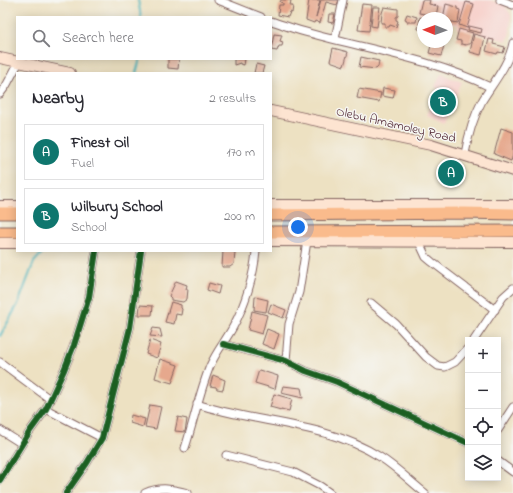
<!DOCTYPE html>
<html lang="en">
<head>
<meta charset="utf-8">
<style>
	:root { --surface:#fff; --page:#f2f2f3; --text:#2b2b33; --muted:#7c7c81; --line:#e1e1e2; --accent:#0f766e }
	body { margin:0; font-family:"Indie Flower",sans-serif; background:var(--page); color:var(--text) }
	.controls { position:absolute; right:12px; bottom:12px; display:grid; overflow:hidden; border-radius:0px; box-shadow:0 2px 10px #0003 }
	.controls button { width:36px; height:36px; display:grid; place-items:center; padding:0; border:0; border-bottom:1px solid var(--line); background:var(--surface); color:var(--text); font:20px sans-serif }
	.compass { position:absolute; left:417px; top:12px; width:36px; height:36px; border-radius:50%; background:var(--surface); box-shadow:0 2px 10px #0003; rotate:271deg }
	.you { position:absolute; left:298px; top:227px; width:14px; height:14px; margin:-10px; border:3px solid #fff; border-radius:50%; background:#1a73e8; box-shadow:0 0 0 6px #1a73e833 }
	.badge { display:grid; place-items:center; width:26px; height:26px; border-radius:50%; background:var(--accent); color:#fff; font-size:13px; font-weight:700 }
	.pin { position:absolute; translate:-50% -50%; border:2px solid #fff; box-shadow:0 1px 4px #0006 }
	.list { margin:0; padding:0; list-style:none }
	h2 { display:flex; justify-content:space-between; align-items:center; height:52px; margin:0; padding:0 16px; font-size:17px }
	h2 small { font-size:13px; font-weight:400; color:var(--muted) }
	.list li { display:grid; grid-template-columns:26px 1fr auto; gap:12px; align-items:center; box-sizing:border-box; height:56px; margin:0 8px 8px; padding:0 8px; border:1px solid var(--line); border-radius:0px }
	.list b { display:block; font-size:15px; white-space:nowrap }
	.list p { margin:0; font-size:13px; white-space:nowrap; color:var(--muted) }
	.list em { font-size:13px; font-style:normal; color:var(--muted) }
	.icon { flex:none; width:22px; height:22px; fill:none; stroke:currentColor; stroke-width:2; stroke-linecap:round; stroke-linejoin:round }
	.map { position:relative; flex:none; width:513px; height:493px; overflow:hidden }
	.search { position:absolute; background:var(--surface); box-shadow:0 2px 10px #0003; left:16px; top:16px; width:256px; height:44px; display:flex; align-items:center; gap:10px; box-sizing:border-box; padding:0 14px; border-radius:0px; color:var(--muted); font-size:15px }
	.panel { position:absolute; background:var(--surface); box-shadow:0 2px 10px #0003; left:16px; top:72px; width:256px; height:180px; border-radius:0px }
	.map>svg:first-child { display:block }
	.built { fill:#f7d0ca }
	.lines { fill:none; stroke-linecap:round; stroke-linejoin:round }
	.stream { stroke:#47b6bf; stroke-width:2 }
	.building { fill:#e6a88d }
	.street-casing { stroke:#836360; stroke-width:9 }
	.secondary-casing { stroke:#836360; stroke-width:12 }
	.primary-casing { stroke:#836360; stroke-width:13 }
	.street { stroke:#fff; stroke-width:7 }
	.secondary { stroke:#fde4d1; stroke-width:10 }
	.primary { stroke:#fabb8c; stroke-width:11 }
	.cycleway-casing { stroke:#f6f6f2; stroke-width:8 }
	.cycleway { stroke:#1b5e20; stroke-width:6 }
	.labels { text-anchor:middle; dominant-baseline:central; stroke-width:3; stroke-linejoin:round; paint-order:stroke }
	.street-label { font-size:13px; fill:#4a1f2b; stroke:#f6f6f2 }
</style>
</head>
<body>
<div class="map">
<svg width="513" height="493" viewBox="0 0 513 493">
	<rect width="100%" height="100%" fill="#f6f6f2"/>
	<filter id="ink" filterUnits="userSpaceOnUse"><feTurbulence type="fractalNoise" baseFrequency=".025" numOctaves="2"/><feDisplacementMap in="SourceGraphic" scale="8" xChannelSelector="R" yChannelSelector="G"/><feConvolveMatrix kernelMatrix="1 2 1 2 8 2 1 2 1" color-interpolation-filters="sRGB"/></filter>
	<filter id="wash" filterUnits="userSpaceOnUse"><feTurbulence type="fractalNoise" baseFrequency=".012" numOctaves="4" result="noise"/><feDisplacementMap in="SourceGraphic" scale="16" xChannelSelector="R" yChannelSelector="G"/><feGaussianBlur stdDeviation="0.9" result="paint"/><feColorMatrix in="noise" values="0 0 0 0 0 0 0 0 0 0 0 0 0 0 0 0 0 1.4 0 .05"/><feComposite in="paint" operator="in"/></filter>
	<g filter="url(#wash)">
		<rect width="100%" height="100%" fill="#ede1c2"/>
		<path class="built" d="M420,0h45l-4,13 4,-13h24l15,4 7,11 -1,17 -3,9 -50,-13 1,-3 -11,-2v-5h-17l-12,-4z
			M441,74l21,8 -18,41 -17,-8 11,-26 -3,-2z"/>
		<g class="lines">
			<path class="stream" d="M138,0l3,17
				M136,73l4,-14
				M0,336l18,-32 16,-42 10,-11"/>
		</g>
		<g id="blocks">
			<path class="building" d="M281,0h10l-1,6h3l-1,7 -2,-1 -2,5 -10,-2 1,-10h4v-2l-3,-1z
				M309,0h11l-4,17 5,-17h18l-2,5 -11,-3 -6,21 -5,-2 -1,2 -8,-3z
				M422,0h8l-1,4 9,2 -2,10 -17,-3z
				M466,2l8,2 -7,24 -8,-3z
				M362,4l10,1 -3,26 -11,-1z
				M446,4l11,3v2l3,1 -2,13 -11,-2v-3h-4z
				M373,7h7l-3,20 -6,-1z
				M384,7l14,2v7l-2,1v3l2,1 -2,6 -6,-2 -1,2h-4v-4h-4l1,-10z
				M329,14h6l-2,9 -5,-1z
				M407,14l10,3 -1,5h-9v-2l-2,-1z
				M420,17l3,1v12l-5,-1z
				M469,26l13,3 -1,4 -13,-3z
				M459,29l14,4 -3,11h-2l-2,1 -5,-1v-3l-5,-1z
				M274,34l8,1 -2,6 3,1 -1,4h-3l-2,5 -6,-1z
				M474,34l11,3 -4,18 -11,-3z
				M489,39l5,1 -1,4 12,3 -2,6 -5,-1 -1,2 -11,-3z
				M432,42h13l-4,14 -12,-3z
				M333,48l15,4 -4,14 -14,-5z
				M361,57l18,4 -1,6 -2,2 -17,-2z
				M168,59h11l-1,10 -10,-1z
				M234,59h11l-1,6 -4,-1v-1l-6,2z
				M256,64l8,2 -2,7h-8z
				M383,88l12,2 -2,8 -11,-2z
				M359,89l22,4 -2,9 -22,-4z
				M501,128l12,4v23l-2,6 -17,-7z
				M223,251l12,1 -1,12 -4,3h-8z
				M176,281l11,4 -1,4h2l-1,10 -4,3 -12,-2v-2l-2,-2z
				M209,283l11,3 -2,8 -11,-4z
				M255,297l13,3 -2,12 -12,-2z
				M171,302l10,3v3l1,1 -1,6 -5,-1 -2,10 -9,-2z
				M271,304l15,6 -3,8 -15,-6z
				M140,305l13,1 -1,9h-13z
				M252,311l15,4 -5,19 -14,-4z
				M153,328l7,1 2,8 -12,-1z
				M267,329l12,5 -5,15 -12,-5z
				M150,340l11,4 -4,14 -11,-4z
				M160,359l18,6 -6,18 -17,-5z
				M259,370l19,6 -3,13 -20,-6z
				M213,375l12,5 -2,10 -6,-1 -1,-2 -6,-1z
				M283,386l18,2 2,10 -22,-5z
				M274,394l18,5 -3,12 -8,-2v1l-11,-3z
				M150,405l11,2 -5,22 -11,-2z
				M131,415l14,4 -2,8 -13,-4z
				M178,417l9,2 -2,13 -10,-1z"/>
		</g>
	</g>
	<g filter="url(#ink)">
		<use href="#blocks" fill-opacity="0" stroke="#836360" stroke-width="1"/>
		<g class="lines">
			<g class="street-casing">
				<path id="street" d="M218,0l43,17
					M500,0l13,5
					M271,21c13,4 25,9 38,12 61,17 124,26 181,54
					M335,39l8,-39
					M0,94l6,-8 13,-24
					M465,154c3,-18 8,-36 17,-53 11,-18 27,-37 31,-58
					M419,242l7,15 6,5 63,48
					M371,303l25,21 30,33 12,9 7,1 10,-5 13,-14
					M474,340l29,-43 10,-9
					M223,344l63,17 20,10 31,11 131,61
					M286,361l3,-37 10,-32 8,-51
					M0,362l51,38
					M197,404c60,20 128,18 183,53 16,10 30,24 45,36
					M46,409l56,29
					M0,430l22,14
					M498,430l15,-23
					M185,448c9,-27 14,-55 25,-82 6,-14 16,-26 23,-39 12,-22 21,-51 23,-76
					M226,455l67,17 27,14 10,7
					M498,461l15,11
					M0,480l30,-49 16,-22 18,-39 10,-25 15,-48 7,-46
					M66,493l21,-30 15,-25 28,-110 11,-77
					M145,493c16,-7 28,-4 43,0"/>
			</g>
			<g class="secondary-casing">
				<path id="secondary" d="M0,58l70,15
					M271,111l160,34 82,26
					M271,205h242
					M0,206h17
					M271,241l242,1
					M0,243h17"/>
			</g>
			<g class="primary-casing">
				<path id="primary" d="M0,213h17
					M271,215l193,-2 49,1
					M0,232h17
					M271,232l242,-1"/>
			</g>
			<use href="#street" class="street"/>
			<use href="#secondary" class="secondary"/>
			<use href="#primary" class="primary"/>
			<g class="cycleway-casing">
				<path id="cycleway" d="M223,344l63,17 20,10 31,11 131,61
					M0,480l30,-49 16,-22 18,-39 10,-25 15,-48 7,-46
					M66,493l21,-30 15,-25 28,-110 11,-77"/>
			</g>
			<use href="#cycleway" class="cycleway"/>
		</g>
	</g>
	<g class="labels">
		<g class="street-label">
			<text transform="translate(396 125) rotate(13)">Olebu Amamoley Road</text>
		</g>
	</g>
</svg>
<div class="controls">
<button>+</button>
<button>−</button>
<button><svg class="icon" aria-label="locate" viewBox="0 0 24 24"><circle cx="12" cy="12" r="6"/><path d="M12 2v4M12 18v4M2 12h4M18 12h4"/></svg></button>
<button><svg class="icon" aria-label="layers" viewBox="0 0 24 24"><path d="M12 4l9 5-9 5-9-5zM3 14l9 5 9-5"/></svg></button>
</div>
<svg class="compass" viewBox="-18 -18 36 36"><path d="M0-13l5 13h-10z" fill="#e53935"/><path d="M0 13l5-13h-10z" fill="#7c7c81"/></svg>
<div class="you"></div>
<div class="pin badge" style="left:451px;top:173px">A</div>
<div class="pin badge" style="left:443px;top:102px">B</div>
<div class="search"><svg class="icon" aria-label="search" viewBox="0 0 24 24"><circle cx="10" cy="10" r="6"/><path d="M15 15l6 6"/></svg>Search here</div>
<section class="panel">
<h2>Nearby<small>2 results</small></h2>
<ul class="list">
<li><span class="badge">A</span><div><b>Finest Oil</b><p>Fuel</p></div><em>170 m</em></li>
<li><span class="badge">B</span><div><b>Wilbury School</b><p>School</p></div><em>200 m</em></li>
</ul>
</section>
</div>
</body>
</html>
